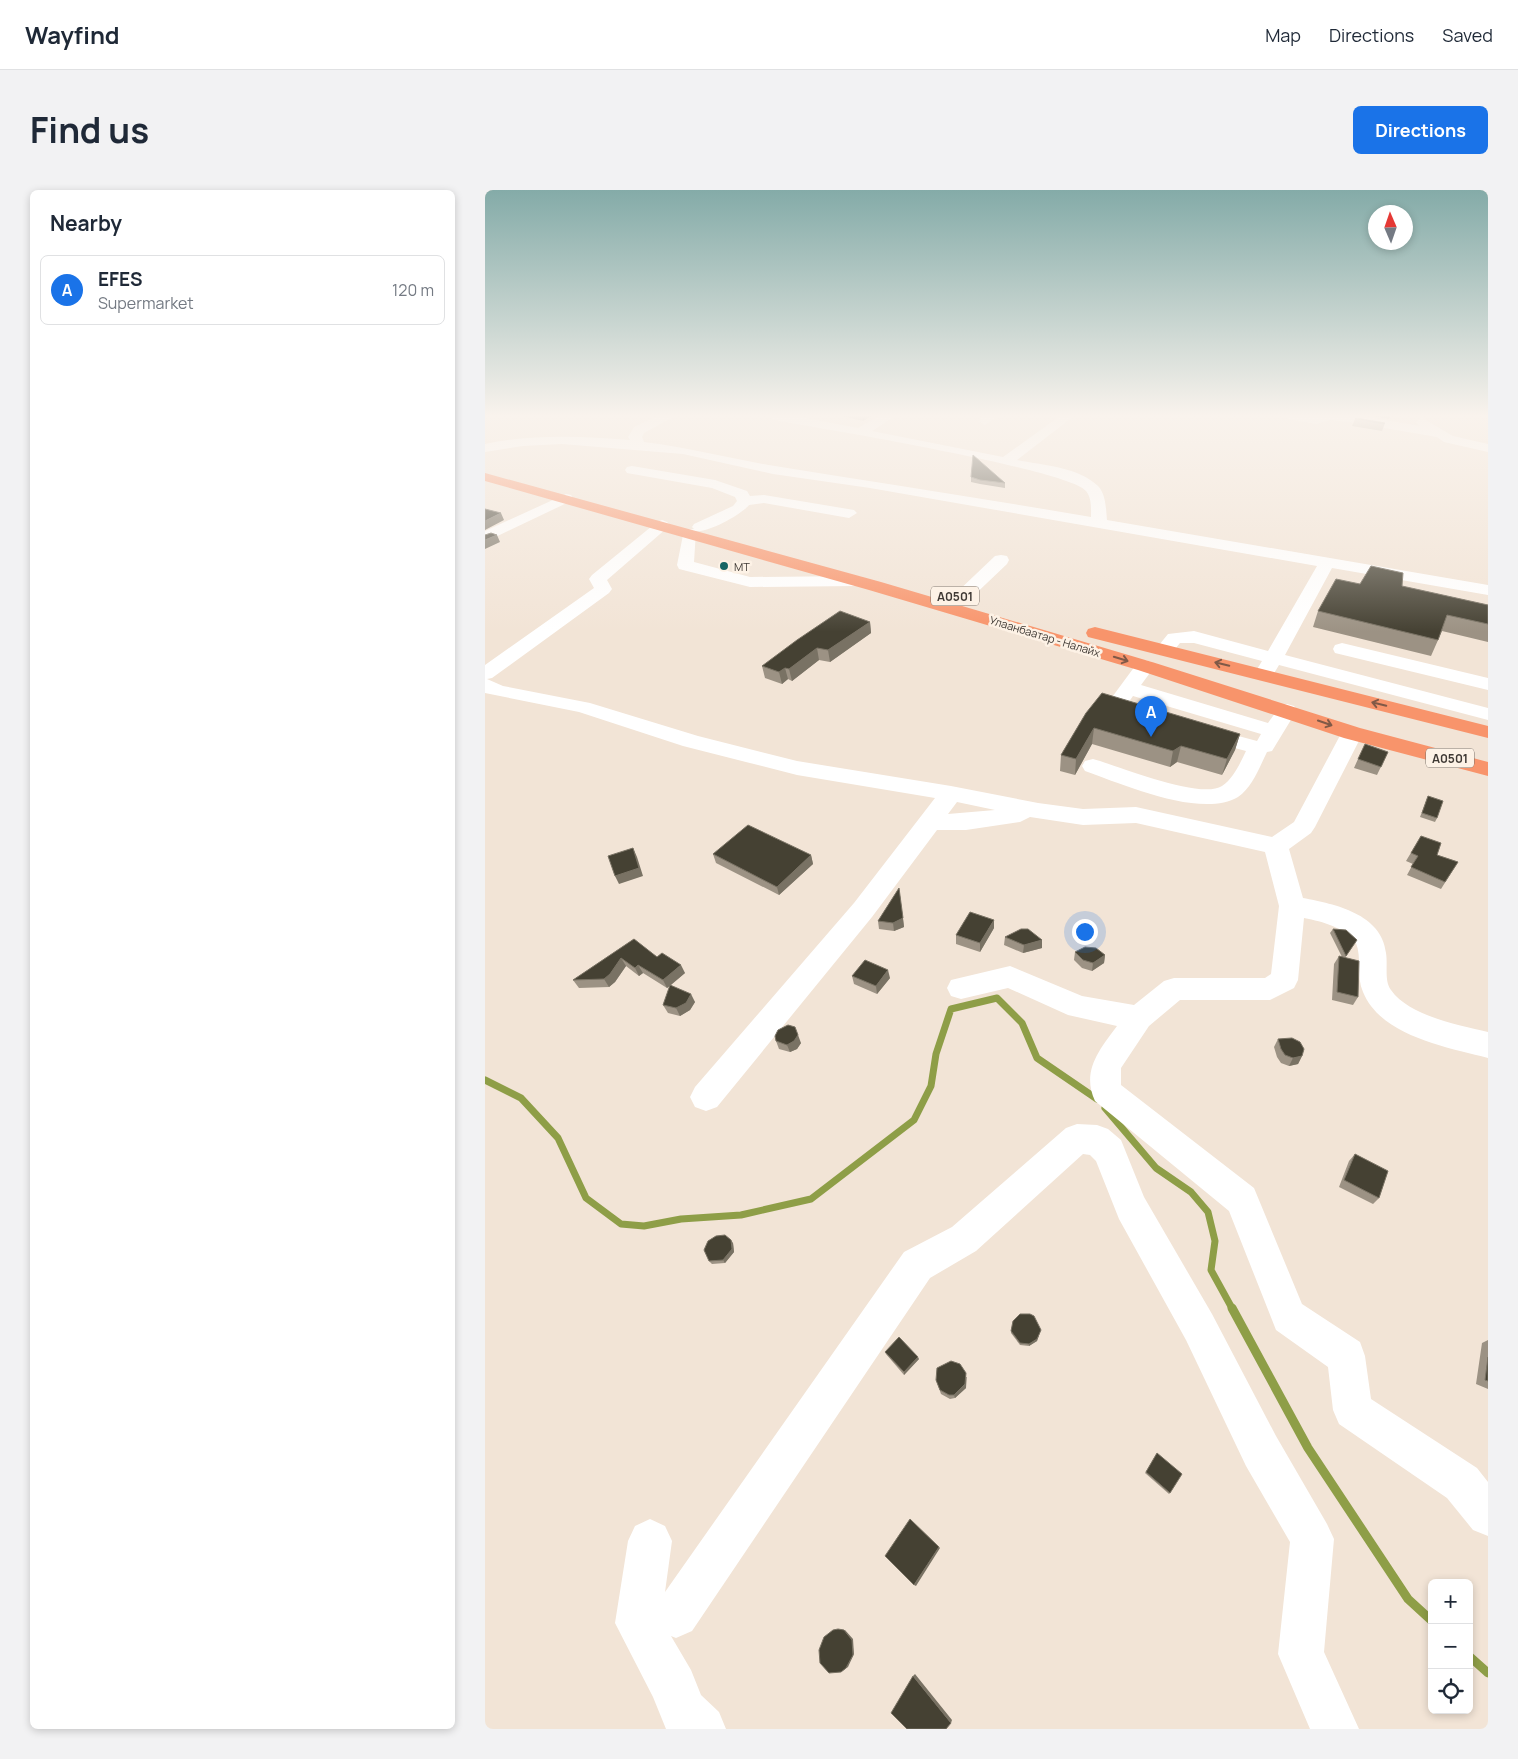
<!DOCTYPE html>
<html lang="en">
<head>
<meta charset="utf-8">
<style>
	:root { --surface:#fff; --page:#f2f2f3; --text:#1f2937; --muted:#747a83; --line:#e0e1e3; --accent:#1a73e8 }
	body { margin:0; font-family:Manrope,sans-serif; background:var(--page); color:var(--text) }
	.controls { position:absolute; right:15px; bottom:15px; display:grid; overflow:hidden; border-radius:8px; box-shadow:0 2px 8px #0003 }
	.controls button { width:45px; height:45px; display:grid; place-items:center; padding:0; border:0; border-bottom:1px solid var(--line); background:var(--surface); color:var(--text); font:25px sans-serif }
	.compass { position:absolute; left:883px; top:15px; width:45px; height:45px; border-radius:50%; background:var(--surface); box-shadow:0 2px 8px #0003; rotate:358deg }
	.you { position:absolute; left:599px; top:741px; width:18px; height:18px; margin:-12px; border:4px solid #fff; border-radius:50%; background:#1a73e8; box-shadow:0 0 0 8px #1a73e833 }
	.badge { display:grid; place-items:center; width:32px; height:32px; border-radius:50%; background:var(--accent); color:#fff; font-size:16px; font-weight:700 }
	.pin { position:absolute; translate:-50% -41px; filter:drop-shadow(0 1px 2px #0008) }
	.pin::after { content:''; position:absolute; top:26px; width:18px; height:15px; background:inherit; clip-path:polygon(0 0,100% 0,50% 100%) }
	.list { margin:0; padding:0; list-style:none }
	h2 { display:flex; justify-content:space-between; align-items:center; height:65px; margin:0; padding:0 20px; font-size:21px }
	h2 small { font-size:16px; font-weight:400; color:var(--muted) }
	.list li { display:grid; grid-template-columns:32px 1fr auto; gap:15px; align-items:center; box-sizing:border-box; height:70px; margin:0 10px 10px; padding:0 10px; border:1px solid var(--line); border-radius:8px }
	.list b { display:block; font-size:19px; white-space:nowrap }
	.list p { margin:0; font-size:16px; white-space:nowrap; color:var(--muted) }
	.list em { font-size:16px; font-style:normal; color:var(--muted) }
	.icon { flex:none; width:28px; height:28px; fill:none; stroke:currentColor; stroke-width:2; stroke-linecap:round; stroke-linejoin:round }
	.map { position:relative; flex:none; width:1003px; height:1539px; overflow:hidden; border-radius:8px }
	header { display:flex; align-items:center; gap:30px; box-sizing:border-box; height:70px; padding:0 25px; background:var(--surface); border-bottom:1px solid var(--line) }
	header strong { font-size:24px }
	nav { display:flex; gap:28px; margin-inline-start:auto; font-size:18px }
	.intro { display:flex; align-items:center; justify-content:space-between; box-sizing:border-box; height:120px; padding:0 30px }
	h1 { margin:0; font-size:35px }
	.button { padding:12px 22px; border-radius:8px; background:var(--accent); color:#fff; font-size:18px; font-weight:700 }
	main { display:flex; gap:30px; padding:0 30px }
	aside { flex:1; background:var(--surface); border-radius:8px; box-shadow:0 2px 8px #0003 }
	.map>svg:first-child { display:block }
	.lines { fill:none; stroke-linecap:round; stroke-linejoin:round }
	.stream-far1 { stroke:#8e9e47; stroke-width:7 }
	.stream { stroke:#8e9e47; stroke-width:9 }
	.minor { fill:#fff; fill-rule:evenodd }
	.highway { fill:#f8946b; fill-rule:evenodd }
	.wall { fill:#9c9284 }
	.shaded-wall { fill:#797264 }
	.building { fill:#454133; stroke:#797264 }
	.oneway { stroke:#805947 }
	.poi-dot { fill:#166564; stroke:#fdf2e6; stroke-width:2 }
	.labels { text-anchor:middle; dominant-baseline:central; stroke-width:5; stroke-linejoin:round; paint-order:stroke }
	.far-poi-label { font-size:11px; fill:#3f3934; stroke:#fdf2e6; text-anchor:start }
	.far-street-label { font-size:11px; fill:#3f3934; stroke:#fdf2e6 }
	.shield { fill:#fdf2e6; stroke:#787069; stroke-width:1 }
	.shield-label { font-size:12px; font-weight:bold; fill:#3f3934 }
</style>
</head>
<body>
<header>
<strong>Wayfind</strong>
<nav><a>Map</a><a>Directions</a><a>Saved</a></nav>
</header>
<div class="intro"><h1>Find us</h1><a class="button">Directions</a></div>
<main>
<aside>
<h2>Nearby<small></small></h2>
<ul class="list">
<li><span class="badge">A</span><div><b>EFES</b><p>Supermarket</p></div><em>120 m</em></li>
</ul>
</aside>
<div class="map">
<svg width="1003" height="1539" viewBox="0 0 1003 1539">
	<rect width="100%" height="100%" fill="#f2e4d6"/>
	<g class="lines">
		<path class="stream-far1" d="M0,890l36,18 37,40 28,60 35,26 23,2 37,-7 60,-4 70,-16 103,-79 17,-34 5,-32 15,-45 46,-11 25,25 15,35 60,41
			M620,918l51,60 35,24 17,20 7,29 -4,29 22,40"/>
		<path class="stream" d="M747,1118l76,140 100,151 24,22
			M984,1466l19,17"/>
		<path class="minor" d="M173,226h17l-31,17 -2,4 2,5c44,5 87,17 131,24 105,17 211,33 316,51 0,-7 1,-19 -5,-26 -19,-22 -267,-63 -312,-71l-6,-4h27l63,12 21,-12h16l-23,15 131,26 57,-41h14l-57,44c25,5 62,7 81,26 8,8 8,24 9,34l381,65v10l-156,-27 -47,87 203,53v12l-209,-55 -6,10h-14l-3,-4 6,-10 -68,-18h-14c-7,9 -11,14 -23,11l-2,-4 13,-16 26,-3 74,20 49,-85 -447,-78 -97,-14 -90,-20 -121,-10 -39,2 -38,6v-8c48,-10 96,-8 145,-4l-2,-3 6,-10z
			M498,226h15l-13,9 -6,-4z
			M801,226h75l59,10 -4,-4 6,-4 31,18 35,8v8l-44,-10 -7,-5 -88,-15 -19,-2 -14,4 -28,-5z
			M147,276l83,14 32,11 3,5 14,-1 90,15 3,3 -8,5 -85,-15 -15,2c-7,9 -41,28 -53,26l-2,31 56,15 106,-1 6,1 3,4 -3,4 -6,1 -106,1 -71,-18 -2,-4 7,-35 10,-1 -2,-2 2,-3 39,-18 4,-5 -2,-4 -23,-9 -85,-15 -2,-3 2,-3z
			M81,304l5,1 2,3 -2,3 -86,41v-11z
			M177,330l5,2 3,3 -3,3 -60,52 5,9 -3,4 -117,85 -5,1 16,7 87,17 108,33 99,25 154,25 87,17 45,6 53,-2 136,30 22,-15 50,-94 8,-1 8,1 3,5 -48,94 -4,6 -22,16 14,49c32,6 79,16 83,55 2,11 -2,28 5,37 18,26 68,35 97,42v26c-42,-11 -107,-22 -125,-66 -7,-16 -1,-34 -7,-49 -13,-16 -32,-21 -52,-25l-6,62 -4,8 -24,12h-90l-31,26 -28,42v17l133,103 48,116 58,38 5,14 6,43 106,69 11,14v54l-15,-6 -26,-32 -108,-74 -6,-14 -5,-43 -52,-37 -47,-119 -134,-110c-14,-30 5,-52 22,-75l-49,-11 -60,-27 -47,11 -10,-3 -4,-8 4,-8 59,-14 72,30 52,9 30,-24 10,-3h91l6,-4 8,-68 -14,-54 -129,-29 -53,2 -53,-8 -10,5 -54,8h-29l-65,87 -155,190 -11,4 -11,-4 -5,-10 5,-10 159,-184 81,-105 -138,-23 -114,-29 -104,-34 -94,-19v-28l109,-77 -5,-9 3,-4 65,-53zM472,612l38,8 -47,4z
			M516,365l6,1 2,4 -2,4 -40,38h-12l-3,-4 3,-4 40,-38z
			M857,453l146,35v12l-153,-37 -2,-4 2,-4z
			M660,470l7,2 3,4 -14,19 127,38 12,-17 7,-2 7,2 3,4 -25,41 -5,1c-7,14 -15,36 -29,45 -37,22 -116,-13 -153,-26l-3,-5 3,-5 8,-2c26,7 107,41 129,27 12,-8 18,-23 24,-35l-53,-14 -3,-5 3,-5 8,-1 56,15 4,-7 -128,-38 -5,7 24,8 3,4 -3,4c-14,4 -37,-3 -45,-15l31,-42z
			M592,934l20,1 11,4 13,11 23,57 68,117 64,122 51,88 7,15 -10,113 35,77h-49l-32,-75 12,-112 -44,-76 -60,-126 -67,-121 -23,-58 -6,-6 -7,-1 -107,97 -46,27 -238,353 -16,7 -5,-2 20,34 10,25 18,17 7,17h-60l-13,-32 -38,-74 13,-82 7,-15 15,-7 15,7 7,15 -7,51 239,-340 48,-25 114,-99z"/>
		<path class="highway" d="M0,283l396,109 271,80 208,66 128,34v14l-144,-38 -206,-68 -269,-80 -384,-109z
			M610,437l393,99v12l-400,-101 -2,-4 2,-4z"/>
	</g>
	<path class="wall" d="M357,226h29l-8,5z
		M889,226h16l-1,3z
		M870,229l30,4 -3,8 -30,-5z
		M486,287l34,6v5l-25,-4 -9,-2z
		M875,394l42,2 86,19v37l-46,-11 -11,25 -118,-29 5,-16z
		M385,432l1,11 -41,29 -11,-2 -27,21 -4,-2 -6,5 -17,-6 -3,-12z
		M601,523l154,21 -5,16 -13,25 -45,-13 -7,5 -78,-23 -17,31 -15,-4 1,-16z
		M903,562l-11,23 -23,-7 4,-9z
		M943,606l9,22 -2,4 -15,-5z
		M936,646l16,19 21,7 -17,27 -34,-14 6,-11 -7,-3z
		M228,664l98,1 2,9 -34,31 -63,-32z
		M414,698l5,39 -10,4 -15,-2 -1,-8z
		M509,738l-14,24 -24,-8v-9z
		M848,739l21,15 -9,14 13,39 -5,8 -21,-5 2,-36 5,-8 3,1 -12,-24z
		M520,747l37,3v8l-19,5 -19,-8z
		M149,749l23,18 28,16 -14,12 24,17 -5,8 -10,6 -12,-3 -5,-8 7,-19 -3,2 -24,-15 -4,3 -13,-10 -11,16 -6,5 -30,1 -6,-8z
		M590,762l30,3 -1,8 -12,8 -10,-3 -8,-8z
		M367,786l38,2 -13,16 -23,-10z
		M793,849l24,17 -4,8 -9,2 -8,-3 -4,-6 -3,-10z
		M291,851l25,2 -4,6 -7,3 -11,-3z
		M870,964l24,44 -6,6 -34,-17 10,-26z
		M248,1053l1,9 -9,11 -13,1 -3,-3z
		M528,1131l27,11 -3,9 -8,5 -9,-1 -9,-12z
		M1003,1150v49l-12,-5 6,-41z
		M400,1162l34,7 -15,16 -18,-21z
		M482,1187l-1,11 -11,10 -5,1 -9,-5 -5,-14z
		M672,1263l13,40 -1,1 -24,-21z"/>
	<path class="shaded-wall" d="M378,226h8l-8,5z
		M16,323l3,7 -19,10v-9z
		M12,345l3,7 -15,7v-9z
		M385,432l1,11 -41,29 -2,-12z
		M332,458l2,12 -27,21 -3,-12z
		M300,478l3,11 -6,5 -3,-12z
		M609,538l-2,16 -17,31 1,-16z
		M755,544l-5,16 -13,25 5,-16z
		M696,556l-4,16 -7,5 3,-16z
		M148,658l4,9 6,19 -24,8 -4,-8z
		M326,665l2,9 -34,31 -2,-8z
		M418,728l1,9 -10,4 -1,-8z
		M509,730v8l-14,24v-9z
		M557,750v8l-19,5 1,-8z
		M620,765l-1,8 -12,8 1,-8z
		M136,768l5,8 -11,16 -6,5 -5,-8z
		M153,775l5,8 -4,3 -4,-8z
		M196,775l4,8 -18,15 -4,-8z
		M403,780l2,8 -13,16 -1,-8z
		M206,804l4,8 -5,8 -10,6 -4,-8z
		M313,845l3,8 -4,6 -7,3 -3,-7z
		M817,866l-4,8 -9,2 4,-8z
		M246,1050l2,3 1,9 -9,11 -2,-3z
		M555,1142l-3,9 -8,5v-2z
		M433,1167l1,2 -15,16v-3z
		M481,1183v15l-11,10 -1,-3z
		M454,1357l1,1 -24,38 -2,-1z
		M359,1440h1l8,9 1,15 -6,13 -7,5z
		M430,1484l37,46 -1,3 -38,-47z"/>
	<path class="building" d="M871,228l29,5 -1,1 -29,-5z
		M488,265l32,28 -25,-3 -9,-3z
		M0,319l16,4 -16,8z
		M6,343l6,2 -12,5v-5z
		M886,376l32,7 -1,13 86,19v19l-41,-9 -9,25 -120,-29 18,-32 24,5z
		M355,421l30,11 -42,28 -11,-2 -28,21 -4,-1 -6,4 -17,-6 35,-26z
		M617,503l138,41 -13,25 -46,-13 -8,5 -79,-23 -18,31 -15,-4 25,-42z
		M880,554l23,8 -7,15 -23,-8z
		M943,606l15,5 -6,17 -15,-5z
		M263,635l63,30 -34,32 -64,-33z
		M936,646l20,7 -4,12 21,7 -13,20 -34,-15 7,-11 -7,-3z
		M148,658l6,20 -24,8 -7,-20z
		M414,698l4,30 -10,5 -15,-2z
		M485,722l24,8 -14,23 -24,-8z
		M536,739h7l14,11 -18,5 -19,-8z
		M848,739l13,1 11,10 -11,16z
		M149,749l23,18 5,-4 19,12 -18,15 -25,-15 -3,3 -14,-10 -11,16 -6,5 -31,1z
		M600,757l11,1 9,7 -12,8 -10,-3 -8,-8z
		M854,766l20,5 -1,36 -21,-5z
		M380,770l23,10 -12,16 -24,-10z
		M185,795l21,9 -5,9 -10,5 -13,-3z
		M303,835l7,2 3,8 -4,6 -7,4 -11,-4 -1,-5 3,-6z
		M807,848l8,4 4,7 -2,7 -9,2 -8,-3 -4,-6 -3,-10z
		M870,964l33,17 -9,27 -35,-18z
		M240,1045l6,5 1,9 -9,11 -14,1 -5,-11 4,-9 8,-5z
		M535,1124h10l4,2 7,14 -4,9 -8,5 -9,-1 -9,-12 2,-10z
		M414,1147l19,20 -14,15 -19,-20z
		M1003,1167v24l-3,-1z
		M466,1171l9,3 6,9 -1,11 -11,11h-5l-9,-5 -4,-10 1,-12z
		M672,1263l25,21 -12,19 -24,-21z
		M425,1329l29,28 -25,38 -29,-29z
		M353,1439l6,1 8,10 1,15 -7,13 -5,4 -12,1 -9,-10 -1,-13 5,-13 9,-7z
		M428,1486l38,47 -5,6h-39l-16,-16z"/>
	<defs><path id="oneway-shaft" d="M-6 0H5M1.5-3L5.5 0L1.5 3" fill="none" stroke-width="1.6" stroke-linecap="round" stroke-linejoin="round" transform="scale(1.25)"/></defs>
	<g class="oneway">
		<use href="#oneway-shaft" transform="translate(636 469) rotate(17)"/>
		<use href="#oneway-shaft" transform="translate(737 474) rotate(-166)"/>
		<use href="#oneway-shaft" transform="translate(894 514) rotate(-166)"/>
		<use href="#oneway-shaft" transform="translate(840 533) rotate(19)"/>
	</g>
	<linearGradient id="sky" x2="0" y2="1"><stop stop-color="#84aba8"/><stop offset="0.51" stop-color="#f9f3ed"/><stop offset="1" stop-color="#f9f3ed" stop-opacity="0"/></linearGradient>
	<rect width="1003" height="442" fill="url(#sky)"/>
	<circle class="poi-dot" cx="239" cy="376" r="5"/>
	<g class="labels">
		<g class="far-poi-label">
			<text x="249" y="376">MT</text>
		</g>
		<g class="far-street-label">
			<text transform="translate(560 446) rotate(17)">Улаанбаатар - Налайх</text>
		</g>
		<g class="shield">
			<rect x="446" y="396.5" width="48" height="19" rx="4"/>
			<rect x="941" y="558.5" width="48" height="19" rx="4"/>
		</g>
		<g class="shield-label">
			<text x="470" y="406">A0501</text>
			<text x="965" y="568">A0501</text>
		</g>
	</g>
</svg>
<div class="controls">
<button>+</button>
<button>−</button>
<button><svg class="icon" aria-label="locate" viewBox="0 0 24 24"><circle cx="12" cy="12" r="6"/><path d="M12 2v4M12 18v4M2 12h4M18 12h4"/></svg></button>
</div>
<svg class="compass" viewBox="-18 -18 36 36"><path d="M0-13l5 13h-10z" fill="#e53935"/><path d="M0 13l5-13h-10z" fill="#747a83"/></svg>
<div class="you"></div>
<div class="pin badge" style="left:666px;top:547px">A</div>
</div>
</main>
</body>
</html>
